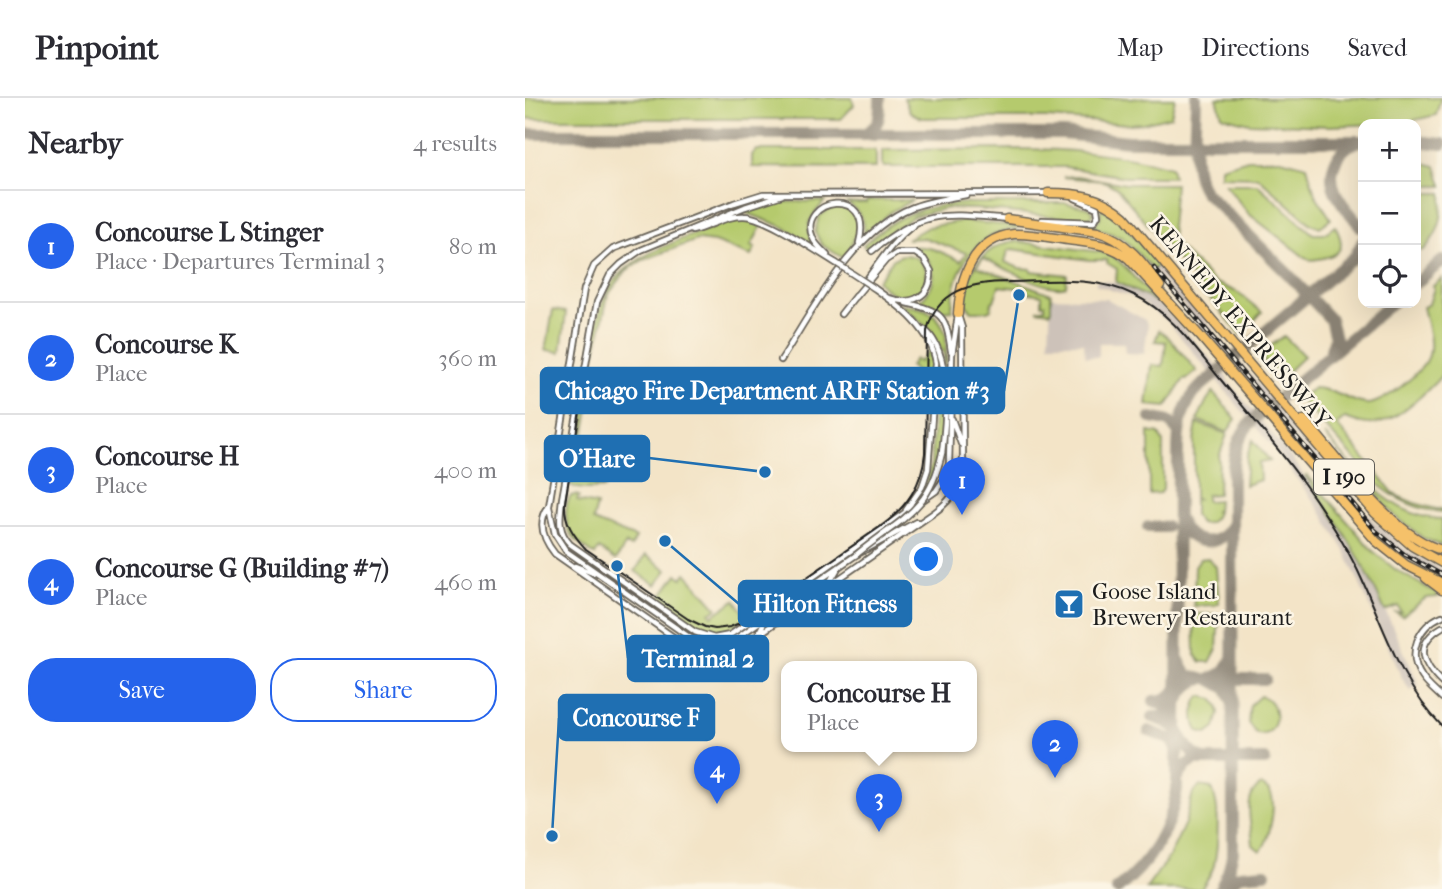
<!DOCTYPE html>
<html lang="en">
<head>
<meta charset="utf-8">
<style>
	:root { --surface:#fff; --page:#f7f7f7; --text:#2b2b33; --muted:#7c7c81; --line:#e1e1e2; --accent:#2563eb }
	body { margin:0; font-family:"IM FELL French Canon",serif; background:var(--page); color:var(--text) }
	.controls { position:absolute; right:21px; top:21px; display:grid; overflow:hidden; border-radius:14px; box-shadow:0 7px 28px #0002 }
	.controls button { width:63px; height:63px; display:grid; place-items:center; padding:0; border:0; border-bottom:2px solid var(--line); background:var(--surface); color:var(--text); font:35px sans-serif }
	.you { position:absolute; left:402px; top:462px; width:24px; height:24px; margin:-18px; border:5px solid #fff; border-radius:50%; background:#1a73e8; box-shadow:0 0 0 10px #1a73e833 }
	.badge { display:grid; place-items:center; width:46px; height:46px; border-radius:50%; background:var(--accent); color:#fff; font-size:23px; font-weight:700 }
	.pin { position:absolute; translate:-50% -58px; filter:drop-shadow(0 2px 4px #0008) }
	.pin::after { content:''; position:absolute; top:37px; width:24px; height:21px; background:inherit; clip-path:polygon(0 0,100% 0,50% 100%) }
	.popup { position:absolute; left:256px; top:563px; width:196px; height:91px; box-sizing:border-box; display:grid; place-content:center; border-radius:14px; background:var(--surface); filter:drop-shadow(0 2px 5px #0005); font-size:23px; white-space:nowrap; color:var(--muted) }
	.popup b { font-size:26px; color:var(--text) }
	.popup::after { content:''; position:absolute; left:50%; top:100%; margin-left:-14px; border:14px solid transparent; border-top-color:var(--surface) }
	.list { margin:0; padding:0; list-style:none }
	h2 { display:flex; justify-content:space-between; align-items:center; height:91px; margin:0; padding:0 28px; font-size:30px }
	h2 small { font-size:23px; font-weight:400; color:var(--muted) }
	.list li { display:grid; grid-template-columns:46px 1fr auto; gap:21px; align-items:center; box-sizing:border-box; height:112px; padding:0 28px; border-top:2px solid var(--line) }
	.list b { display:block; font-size:26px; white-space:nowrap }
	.list p { margin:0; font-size:23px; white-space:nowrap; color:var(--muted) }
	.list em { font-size:23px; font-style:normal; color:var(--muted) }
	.actions { display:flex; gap:14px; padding:21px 28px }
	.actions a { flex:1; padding:16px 0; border:2px solid var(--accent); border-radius:28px; text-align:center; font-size:24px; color:var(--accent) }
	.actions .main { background:var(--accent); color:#fff }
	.icon { flex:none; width:38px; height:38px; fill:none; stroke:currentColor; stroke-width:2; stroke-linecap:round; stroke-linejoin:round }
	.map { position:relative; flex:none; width:917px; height:791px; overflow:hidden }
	header { display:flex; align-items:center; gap:42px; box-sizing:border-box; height:98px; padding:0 35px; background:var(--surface); border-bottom:2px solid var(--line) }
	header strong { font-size:33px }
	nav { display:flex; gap:38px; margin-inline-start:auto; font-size:24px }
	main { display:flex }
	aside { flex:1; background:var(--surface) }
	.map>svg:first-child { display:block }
	.industrial { fill:#cdc2b9 }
	.green { fill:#b5ca6d; stroke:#687344; stroke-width:2 }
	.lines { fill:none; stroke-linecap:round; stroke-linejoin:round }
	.taxiway { stroke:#888072; stroke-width:12 }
	.minor-casing { stroke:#676258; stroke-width:8 }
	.motorway-casing { stroke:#676258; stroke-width:11 }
	.minor { stroke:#fff; stroke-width:4.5 }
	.motorway { stroke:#f5c16b; stroke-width:8 }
	.tram { stroke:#1c1c1c; stroke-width:2 }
	.rail-casing { stroke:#1c1c1c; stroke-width:4.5 }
	.rail { stroke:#fcf5e5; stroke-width:2; stroke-dasharray:5; stroke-linecap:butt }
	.minor-bridge-casing { stroke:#676258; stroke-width:8; stroke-linecap:butt }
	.minor-bridge { stroke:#fff; stroke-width:4.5 }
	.labels { text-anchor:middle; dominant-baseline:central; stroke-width:5; stroke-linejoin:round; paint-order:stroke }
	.shield { fill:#fcf5e5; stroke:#5f5d58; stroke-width:2 }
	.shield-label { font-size:21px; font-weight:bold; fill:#1c1c1c }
	.street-label { font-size:23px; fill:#1c1c1c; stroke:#fcf5e5 }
	.poi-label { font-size:23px; fill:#1c1c1c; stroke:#fcf5e5; text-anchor:start }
	.leader { fill:none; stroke:#1f6fb2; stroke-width:2.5 }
	.callout-dot { fill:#1f6fb2; stroke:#fcf5e5; stroke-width:2.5 }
	.callout { fill:#1f6fb2; stroke:#1f6fb2; stroke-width:2.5 }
	.callout-label { font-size:24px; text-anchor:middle; font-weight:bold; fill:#fff }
</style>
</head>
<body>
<header>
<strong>Pinpoint</strong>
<nav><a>Map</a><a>Directions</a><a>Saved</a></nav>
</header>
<main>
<aside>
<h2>Nearby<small>4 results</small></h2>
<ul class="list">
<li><span class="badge">1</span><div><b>Concourse L Stinger</b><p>Place · Departures Terminal 3</p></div><em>80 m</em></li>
<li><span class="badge">2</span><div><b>Concourse K</b><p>Place</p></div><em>360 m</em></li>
<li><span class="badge">3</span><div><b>Concourse H</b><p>Place</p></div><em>400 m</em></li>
<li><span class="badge">4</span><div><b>Concourse G (Building #7)</b><p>Place</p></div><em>460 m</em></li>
</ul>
<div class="actions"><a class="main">Save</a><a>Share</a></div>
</aside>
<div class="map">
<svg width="917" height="791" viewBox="0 0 917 791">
	<rect width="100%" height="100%" fill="#fcf5e5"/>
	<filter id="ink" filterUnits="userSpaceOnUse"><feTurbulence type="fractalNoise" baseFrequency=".0143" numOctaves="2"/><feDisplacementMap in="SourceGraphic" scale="14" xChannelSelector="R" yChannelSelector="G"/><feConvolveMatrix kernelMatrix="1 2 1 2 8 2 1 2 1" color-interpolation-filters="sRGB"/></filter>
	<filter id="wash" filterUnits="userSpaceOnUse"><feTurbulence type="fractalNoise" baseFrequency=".00686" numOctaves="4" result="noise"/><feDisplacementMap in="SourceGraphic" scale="28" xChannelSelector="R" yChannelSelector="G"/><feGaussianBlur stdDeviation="1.57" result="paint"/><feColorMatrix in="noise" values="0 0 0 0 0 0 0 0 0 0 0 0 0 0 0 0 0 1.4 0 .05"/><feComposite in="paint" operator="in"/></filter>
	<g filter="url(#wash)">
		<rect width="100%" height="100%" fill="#f3e4c7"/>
		<path class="industrial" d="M633,166l216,257 32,28 36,20v8l-37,-20 -36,-32 -216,-255z
			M571,182l23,3 23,10 19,12 64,69 3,7 58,70 61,83 19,34 53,117 -9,5 -7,-10 -59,-131 -26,-42 -42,-56 -109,-130 -32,-23 -39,-13z
			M526,199l56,2 38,21 3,6 -4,28 -19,-1 -1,-10h-25v14h-14l-1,-14h-35z"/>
		<path class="green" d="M0,0h327l2,7 -13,14h-306l-10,-1z
			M379,0h271l-4,18 -28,7 -14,1 -82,-6h-126l-11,-6z
			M692,0h224l-5,17 -33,8 -73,3 -81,-3 -27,-7z
			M486,51c54,0 108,3 160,18l2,10h-47l-61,-10h-181l-2,-4v-13z
			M231,52h118l2,1v17l-124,-1v-12z
			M723,61h33l26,7 8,28 16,25 -11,8 -9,-3 -53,-47 -38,-1 1,-9z
			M891,63l20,5 6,20h-26z
			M552,78l49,8h49l-4,43 2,15 41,40 23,10 25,20 -21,23 -124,-147 -13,-7 -41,-4z
			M700,86h32l56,50h11l11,-8c9,17 10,28 -12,32 -7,1 -9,3 -16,1l-58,-45z
			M891,95h26c0,27 -1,37 -18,57l-8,1z
			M342,102h46l-21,11 -28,24c1,-16 -5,-24 -17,-32h19z
			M300,103c-12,15 -22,21 -12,43l-32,-18 -37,-14 39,-10z
			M441,105h100l24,5 4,6 -6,6 -112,-11 -29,-1 -33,8 -48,32 -3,-3c32,-30 60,-40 103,-42z
			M308,109c39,-2 23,32 10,51l-21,-13 -7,-13 4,-16z
			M576,109l20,14 37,43 -5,6 -30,-32 -29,-11 6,-9z
			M210,121h12l15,6 -11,21 4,2 -4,8 -37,-14 -17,-2 -54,20 -17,11 -18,24 -18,84 -2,-3c4,-27 7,-59 19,-84 20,-40 89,-57 128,-73z
			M436,123l56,5v3c-43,3 -64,42 -65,81l-10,1 -25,-8c26,-21 20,-45 -10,-55 20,-5 36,5 54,13l5,-8 -41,-15 -18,1 21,-12z
			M489,143l87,11 11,3 10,9 35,38 -41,-20 1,-13 -10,-6v-3h-18l-77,-11 -4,2 -3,11 14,6 12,1v2l36,4 -1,11c-19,7 -64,-20 -83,-28l-7,8 75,28v18l-14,-2 8,-2v-4h-3v-9l-24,-4v-3l-19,-2 -5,15 -2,1 -1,7 -3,2h-16l-6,-6c-4,-31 18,-59 48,-64z
			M377,157c39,-1 27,53 -4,42 -7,-3 -14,-10 -21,-16l16,-22z
			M917,180v97c-13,15 -44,44 -63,48 -12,3 -23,-1 -34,-5l-8,7 58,70 19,8 22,6h6v3c-25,-2 -44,-11 -63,-27l-80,-87 15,-10c19,0 34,14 53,16 15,1 59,-34 62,-49 4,-14 -3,-34 -6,-48l6,-3 5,-16 -1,-2z
			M375,206c23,4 38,6 46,30l1,92 -3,-72 -13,-23z
			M28,212l13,2 -5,40 -15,-2z
			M634,232l9,7 29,34 -11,9 -2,-1 -18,28 -19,-2 5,-40 11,1 3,-24 -11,-1z
			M759,238l20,20 -22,21 -24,-22z
			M410,250c13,26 10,133 -16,150l8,-17 4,-17 6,-101z
			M406,251l2,20 -5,45 -5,4 -9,-12 1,-1 6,6 1,-22 8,-10 -6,-6 -3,3 -11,-10 5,-7 4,3z
			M64,285l4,1 -16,95 29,9c-11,0 -27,4 -36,-4l16,-97z
			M688,294l23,27 -9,13 -30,-12 10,-20z
			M672,325l30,11 -8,23 -1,37 -12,1v6l12,-1 -1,11h-3l3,1c-3,9 -8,13 -17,11l-6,-7v-16l3,-1 -3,-1v-57z
			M624,334l10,2 4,9v46l-3,4 -11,1z
			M799,336c33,35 65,84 118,85v27l-19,-8 -28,-22z
			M728,342l17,21 -11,2 1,17 -15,5 2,-29z
			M782,377l66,76 23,19 40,23 2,4 -12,1 -24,18 -6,-4h5l-3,-6 -13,5c-23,-53 -46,-88 -80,-135z
			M50,397l4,1 -2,5 20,4 -4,16 43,17 -5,9 -5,-3 -10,16 -17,-11 -4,6c-17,-12 -30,-19 -29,-42 0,-7 1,-11 5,-17z
			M121,457l21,15 -11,15 -21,-14z
			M683,460l8,9 3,36 -4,2 -21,1 1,-40 5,-7z
			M161,475l31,35 -7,5 2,3 23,-16 9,13v6c-8,5 -17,12 -26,14 -17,2 -45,-24 -59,-34l18,-25 5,4z
			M669,516h25l-2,35 -7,13h-9l-6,-8z
			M676,598l12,3 5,7 1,7 -4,15 -8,6 -8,-2c-7,-9 -7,-29 2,-36z
			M735,598c22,4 20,43 -3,38l-9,-11 2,-18z
			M736,687c5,3 10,6 11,12 3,12 -3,47 -12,54l-7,-6c-1,-19 -12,-48 8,-60z
			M675,688l11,2c10,16 7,59 3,77 -2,9 -8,16 -13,24h-55l24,-34 15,-32 8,-30z"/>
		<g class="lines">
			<path class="taxiway" d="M671,0c0,26 -7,74 9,94l83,82 42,45 5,19 -5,15
				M0,36h538l65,7h235
				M338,36c18,-7 17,-19 17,-36
				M891,43l26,3
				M832,44c-21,8 -31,30 -21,51 6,13 18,24 27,36
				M891,185l26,-22
				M626,320l19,4 9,11
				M654,421c8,27 43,31 53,4
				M623,429h18
				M654,562l8,15 15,4c-29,6 -18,40 -49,38 8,3 17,5 22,11 10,13 12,25 28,31
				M706,563l-7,11 -14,7 16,9 6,12
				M701,581h39
				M652,617l-8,-8 -15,-6c12,0 21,-5 25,-18
				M624,633l23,9 6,10
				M654,678l7,-10 9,-6h70
				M592,791c33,-25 53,-59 60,-99l1,-343c1,-24 5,-43 22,-60l155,-131 8,-15
				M695,791l8,-17 5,-20 -1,-373c1,-24 5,-43 22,-60l138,-116
				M698,791l17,-14 25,-2"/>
		</g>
	</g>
	<g filter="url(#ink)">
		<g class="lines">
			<g class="minor-casing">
				<path id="minor" d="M257,97l-37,12 -104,43 -20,14 -11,11 -13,27 -35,197c-2,18 -5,31 8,45l125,88 19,6 16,-3 206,-144 8,-12 5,-15 3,-109 6,-40
					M517,122l52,2 4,-7 -1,-7 -22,-10
					M167,133c17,-4 35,-16 52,-15 21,0 72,35 92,47
					M347,153c52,-43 74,-37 137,-32
					M302,157c-5,-5 -12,-11 -14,-17 -18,-39 62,-54 46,5
					M342,181c14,-19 27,-40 47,-54
					M349,190c27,19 57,41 62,75l-8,106 -6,18 -16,23
					M330,199l31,-37 11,-7h18l9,6 7,12c1,26 -20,35 -42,27
					M381,205c36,8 40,12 45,48
					M316,216l15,-19
					M433,217l4,13 1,134c-2,23 -10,37 -28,50l-200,139 -25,5 -18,-6 -137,-96c-12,-15 -18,-32 -6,-48l35,-217 10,-23 19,-17 121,-46 29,-9 286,-1
					M400,232c28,24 21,89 17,123
					M256,262c33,-52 72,-130 132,-153 17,-6 35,-9 53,-12
					M427,321l9,25
					M24,409l6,27 11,17 126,88c18,7 29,7 46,-2l118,-82 60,-33
					M50,468l18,7
					M303,487l10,-17
					M917,518c-24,10 -36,38 -20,61 5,8 13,14 20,21
					M917,529c-29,17 -19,38 0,56
					M232,538l9,-17"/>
			</g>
			<g class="motorway-casing">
				<path id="motorway" d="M523,95c31,0 53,3 77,24l250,296 37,33 30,17
					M482,121l91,13c28,7 46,32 62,54
					M433,216c2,-36 15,-76 56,-80 18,-1 37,4 54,6 22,3 44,4 61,19l71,77 176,205 30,24 36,18
					M779,322c34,37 89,118 138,130
					M901,480l16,12"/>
			</g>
			<use href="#minor" class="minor"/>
			<use href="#motorway" class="motorway"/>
			<path class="tram" d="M59,287l-19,118c-1,19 8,32 21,46l102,70 17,8 10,2 15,-2 12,-5 141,-97c24,-19 39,-40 42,-72l2,-122c10,-41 45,-49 82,-49 42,-1 87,-6 125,13 37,17 62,55 87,85 49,59 101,119 136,189 26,54 42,114 85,157"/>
			<g class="rail-casing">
				<path id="rail" d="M629,170l221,262 29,24 38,21"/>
			</g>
			<use href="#rail" class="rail"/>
			<g class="minor-bridge-casing">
				<path id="minor-bridge" d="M311,165l38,25
					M331,457c43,-36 73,-42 86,-102"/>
			</g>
			<use href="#minor-bridge" class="minor-bridge"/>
		</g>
	</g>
	<defs>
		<g id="bar-square" transform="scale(1.575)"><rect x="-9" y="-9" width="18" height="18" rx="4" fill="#1f6fb2" stroke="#fcf5e5"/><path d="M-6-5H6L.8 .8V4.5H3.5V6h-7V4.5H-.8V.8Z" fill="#fff"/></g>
	</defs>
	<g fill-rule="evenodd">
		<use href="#bar-square" x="544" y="506"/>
	</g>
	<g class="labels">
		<rect class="shield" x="789" y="361.5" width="60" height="35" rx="5"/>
		<g class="shield-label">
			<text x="819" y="379">I 190</text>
		</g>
		<g class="street-label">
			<text transform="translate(715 224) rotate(50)">KENNEDY EXPRESSWAY</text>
		</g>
		<g class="poi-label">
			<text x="567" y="493">Goose Island<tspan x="567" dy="26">Brewery Restaurant</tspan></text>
		</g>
	</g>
	<path class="leader" d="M494 197L479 293M240 374L124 360M140 443L214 506M92 468L103 560M27 738L34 620"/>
	<g class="callout-dot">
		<circle cx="494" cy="197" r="7"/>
		<circle cx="240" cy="374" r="7"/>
		<circle cx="140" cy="443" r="7"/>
		<circle cx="92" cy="468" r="7"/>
		<circle cx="27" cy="738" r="7"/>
	</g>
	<g class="callout">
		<rect x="16" y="270" width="463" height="45" rx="7"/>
		<rect x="20" y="338" width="104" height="45" rx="7"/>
		<rect x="214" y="483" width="172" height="45" rx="7"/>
		<rect x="103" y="538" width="140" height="45" rx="7"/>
		<rect x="34" y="597" width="155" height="45" rx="7"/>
	</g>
	<g class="callout-label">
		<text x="247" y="301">Chicago Fire Department ARFF Station #3</text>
		<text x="72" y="369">O'Hare</text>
		<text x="300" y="514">Hilton Fitness</text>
		<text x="173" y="569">Terminal 2</text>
		<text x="111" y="628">Concourse F</text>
	</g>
</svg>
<div class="controls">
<button>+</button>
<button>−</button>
<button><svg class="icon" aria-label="locate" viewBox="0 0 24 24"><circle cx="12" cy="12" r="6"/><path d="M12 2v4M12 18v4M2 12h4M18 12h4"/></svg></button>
</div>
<div class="you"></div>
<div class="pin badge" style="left:437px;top:417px">1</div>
<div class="pin badge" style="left:530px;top:680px">2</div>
<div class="pin badge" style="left:354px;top:734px">3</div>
<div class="popup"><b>Concourse H</b>Place</div>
<div class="pin badge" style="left:192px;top:706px">4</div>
</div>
</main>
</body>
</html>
